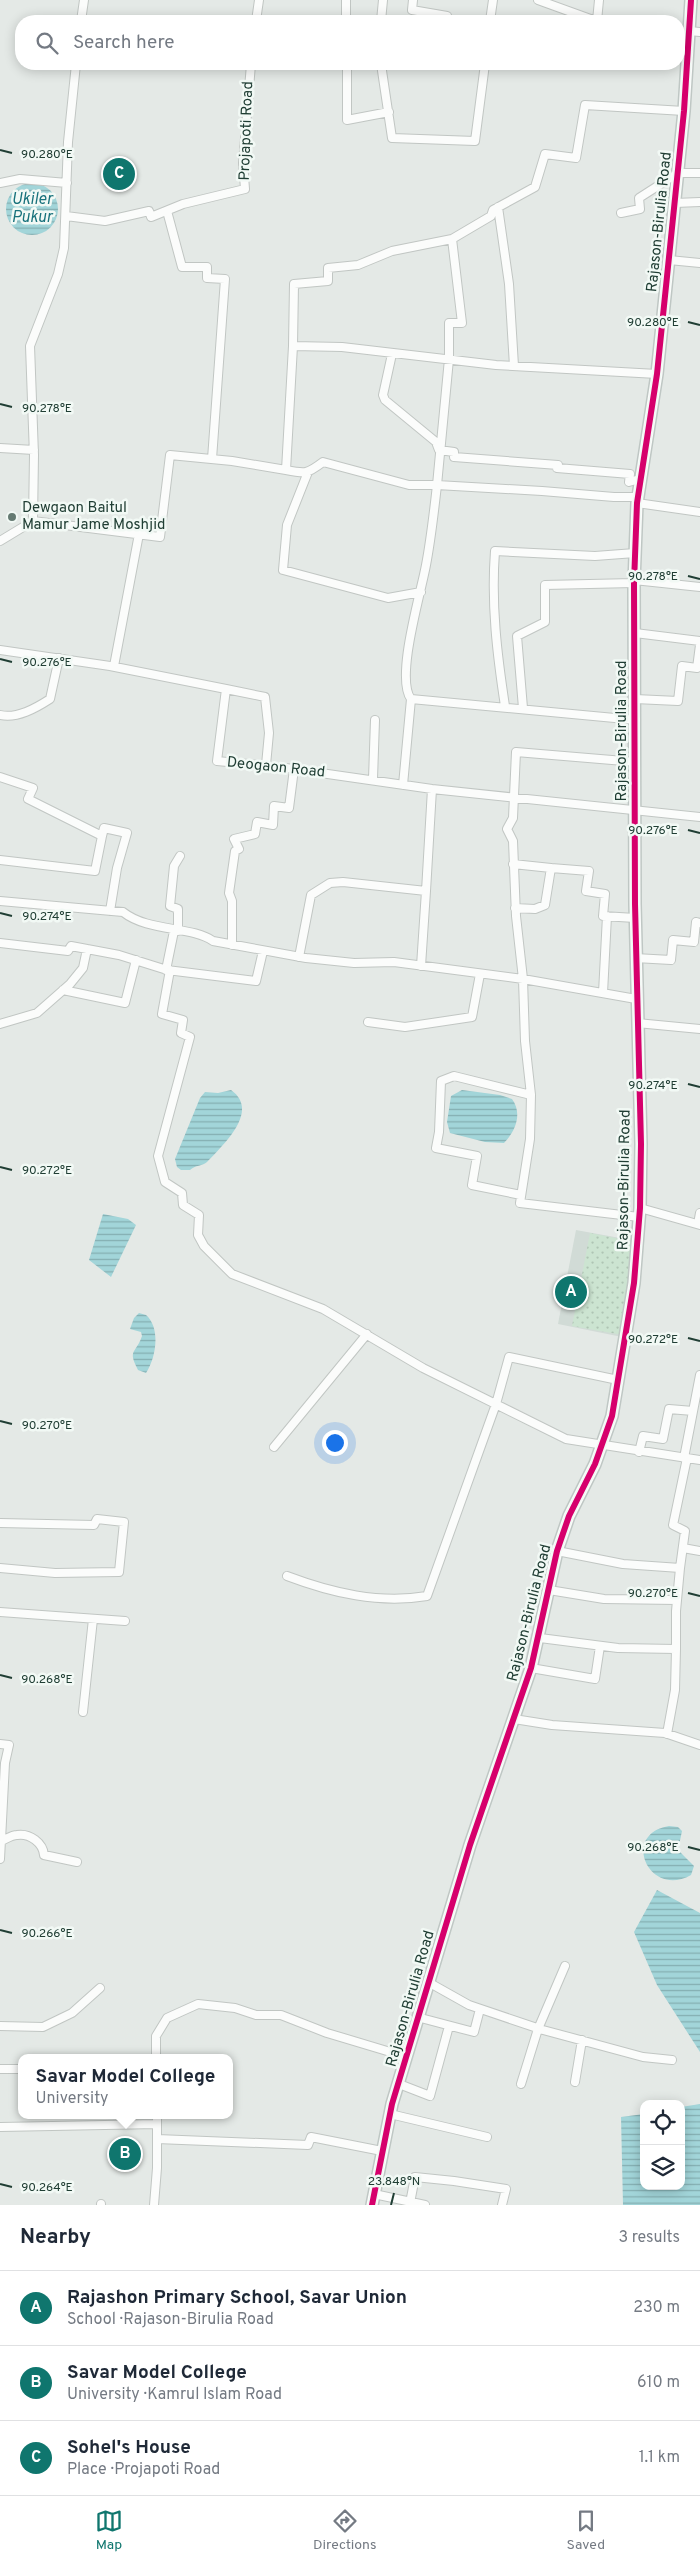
<!DOCTYPE html>
<html lang="en">
<head>
<meta charset="utf-8">
<style>
	:root { --surface:#fff; --page:#f6f6f7; --text:#1f2937; --muted:#747a83; --line:#e0e1e3; --accent:#0f766e }
	body { margin:0; font-family:Overpass,sans-serif; background:var(--page); color:var(--text) }
	.controls { position:absolute; right:15px; bottom:15px; display:grid; overflow:hidden; border-radius:10px; box-shadow:0 2px 12px #0003 }
	.controls button { width:45px; height:45px; display:grid; place-items:center; padding:0; border:0; border-bottom:1px solid var(--line); background:var(--surface); color:var(--text); font:25px sans-serif }
	.you { position:absolute; left:334px; top:1442px; width:18px; height:18px; margin:-12px; border:4px solid #fff; border-radius:50%; background:#1a73e8; box-shadow:0 0 0 8px #1a73e833 }
	.badge { display:grid; place-items:center; width:32px; height:32px; border-radius:50%; background:var(--accent); color:#fff; font-size:16px; font-weight:700 }
	.pin { position:absolute; translate:-50% -50%; border:2px solid #fff; box-shadow:0 1px 5px #0006 }
	.popup { position:absolute; left:18px; top:2054px; width:215px; height:65px; box-sizing:border-box; display:grid; place-content:center; border-radius:10px; background:var(--surface); filter:drop-shadow(0 1px 4px #0005); font-size:16px; white-space:nowrap; color:var(--muted) }
	.popup b { font-size:19px; color:var(--text) }
	.popup::after { content:''; position:absolute; left:50%; top:100%; margin-left:-10px; border:10px solid transparent; border-top-color:var(--surface) }
	.list { margin:0; padding:0; list-style:none }
	h2 { display:flex; justify-content:space-between; align-items:center; height:65px; margin:0; padding:0 20px; font-size:21px }
	h2 small { font-size:16px; font-weight:400; color:var(--muted) }
	.list li { display:grid; grid-template-columns:32px 1fr auto; gap:15px; align-items:center; box-sizing:border-box; height:75px; padding:0 20px; border-top:1px solid var(--line) }
	.list b { display:block; font-size:19px; white-space:nowrap }
	.list p { margin:0; font-size:16px; white-space:nowrap; color:var(--muted) }
	.list em { font-size:16px; font-style:normal; color:var(--muted) }
	.icon { flex:none; width:28px; height:28px; fill:none; stroke:currentColor; stroke-width:2; stroke-linecap:round; stroke-linejoin:round }
	.map { position:relative; flex:none; width:700px; height:2205px; overflow:hidden }
	.search { position:absolute; background:var(--surface); box-shadow:0 2px 12px #0003; left:15px; right:15px; top:15px; height:55px; display:flex; align-items:center; gap:12px; box-sizing:border-box; padding:0 18px; border-radius:20px; color:var(--muted); font-size:19px }
	.sheet { height:290px; background:var(--surface) }
	nav { display:flex; justify-content:space-around; align-items:center; box-sizing:border-box; height:70px; border-top:1px solid var(--line); background:var(--surface); font-size:14px; color:var(--muted) }
	nav a { display:grid; justify-items:center; gap:2px }
	nav .on { color:var(--accent) }
	.map>svg:first-child { display:block }
	.built { fill:#d1dbd6 }
	.park { fill:url(#park-dots) }
	.water { fill:url(#water-rules) }
	.lines { fill:none; stroke-linecap:round; stroke-linejoin:round }
	.street-casing { stroke:#c1c6c3; stroke-width:10 }
	.secondary-casing { stroke:#bfc7c4; stroke-width:14 }
	.street { stroke:#fbfcfb; stroke-width:8 }
	.secondary { stroke:#fbfcfb; stroke-width:11 }
	.cycleway-casing { stroke:#f2f9f5; stroke-width:9 }
	.cycleway { stroke:#d6006c; stroke-width:6 }
	.ticks { fill:none; stroke:#203e34; stroke-width:2 }
	.poi-dot { fill:#657a72; stroke:#f2f9f5; stroke-width:2 }
	.labels { text-anchor:middle; dominant-baseline:central; stroke-width:5; stroke-linejoin:round; paint-order:stroke }
	.street-label { font-size:15px; fill:#203e34; stroke:#f2f9f5 }
	.poi-label { font-size:15px; fill:#203e34; stroke:#f2f9f5; text-anchor:start }
	.water-label { font-size:16px; font-style:italic; fill:#18727c; stroke:#f2f9f5 }
	.ticks-label { font-size:12px; text-anchor:middle; fill:#203e34; stroke:#f2f9f5; stroke-width:5; stroke-linejoin:round; paint-order:stroke }
</style>
</head>
<body>
<div class="map">
<svg width="700" height="2205" viewBox="0 0 700 2205">
	<defs>
		<pattern id="park-dots" width="8" height="8" patternUnits="userSpaceOnUse" patternTransform="scale(1.25)"><rect width="8" height="8" fill="#cce4d1"/><path d="M2 2h.1M6 6h.1" fill="none" stroke="#afc5b4" stroke-width="1.8" stroke-linecap="round"/></pattern>
		<pattern id="water-rules" width="6" height="5" patternUnits="userSpaceOnUse" patternTransform="scale(1.25)"><rect width="6" height="5" fill="#a2d5d9"/><path d="M0 2.5h6" fill="none" stroke="#84aeb1"/></pattern>
	</defs>
	<rect width="100%" height="100%" fill="#e4e9e6"/>
	<path class="built" d="M576,1230l66,12 -15,96 -69,-14z"/>
	<path class="park" d="M590,1233l50,10 -17,92 -51,-9z"/>
	<path class="water" d="M6 209a26 26 0 1 1 52 0a26 26 0 1 1-52 0Z
		M231,1090c30,21 -9,56 -24,72 -4,4 -12,3 -17,8h-9l-4,-3 -2,-8 25,-61 5,-6 13,1z
		M462,1090l38,5 12,4c11,15 3,33 -8,44l-19,-1 -35,-9 -3,-11 4,-26z
		M103,1214l25,5 8,6 -25,52 -22,-17z
		M139,1313l7,2c15,13 10,43 0,58l-8,-3c-11,-21 -2,-16 4,-34l-1,-4 -11,-3 4,-11z
		M669,1826l9,1 4,4 -4,19 16,16 -3,9c-42,24 -71,-41 -22,-49z
		M657,1890l43,23v139l-43,-67 -23,-53z
		M700,2104v101h-77l-2,-88 23,-3v72h37v-79z"/>
	<g class="lines">
		<g class="street-casing">
			<path id="street" d="M346,0v21
				M413,0l-1,10 35,6 -1,5
				M538,0l58,21
				M81,21l3,-21
				M256,21l3,-21
				M381,21l2,-21
				M490,21l3,-21
				M597,21l2,-21
				M689,31l11,1
				M679,37l8,1
				M347,64v56l42,-8
				M381,64l11,74 83,3 10,-77
				M0,183l20,-4 47,4
				M675,203l25,-1
				M498,207l11,77 5,82
				M167,211l15,56h25v11l18,1 -13,180
				M621,213l19,-4 -1,-11 39,-25h22
				M66,216l39,5 44,-10 2,6 32,-13 62,-15 -2,-26 8,-99
				M669,260l31,3
				M293,346l1,-62 34,-3v-13l30,-3 34,-14 60,-12
				M392,354l-9,41 2,5 51,42 3,8 15,2v5l104,8 -1,3 73,6 -1,8 11,-3
				M0,448l34,2
				M286,470c20,4 21,4 37,-8l86,23h28c-3,27 -6,54 -11,80 -5,28 -31,113 -15,134
				M308,472l-21,53 -4,45 105,28 33,-6
				M638,497h-24l-72,-6 -105,-6 12,-126v-36h13l-10,-84 39,-23 2,-6 42,-23 10,-33 31,4 9,-53 99,6
				M637,503l63,9
				M33,521l127,16 10,-82 62,6 54,9 7,-124 49,1 154,18 161,9
				M0,541l33,-20 1,-66 -4,-109 28,-72 6,-26 4,-106 8,-78
				M634,580l66,7
				M635,633l65,8
				M0,650l110,16 116,23 -9,72 62,6 153,22 268,28
				M114,666l25,-132
				M226,689l39,8 4,36 -3,32
				M635,699l43,2 4,-35 15,2 3,-23
				M505,706c-8,-52 -14,-102 -10,-155l100,5 40,-3
				M523,708l-6,-72 28,-14v-37l89,-2
				M0,715c17,4 36,-7 50,-16l9,-41
				M636,762l-120,-10 -3,66 -6,11 6,12 3,75 7,63 2,62 6,54 -1,44 -10,64 119,14
				M0,777l33,11 -5,11 74,37 -7,35 -95,-11
				M373,779l2,-59
				M403,785l8,-86 225,21
				M102,836l2,-8 23,5 -10,35 -7,43
				M513,864l38,4
				M0,901l123,11c25,20 69,14 90,29l93,17 48,5 40,-1 129,17 113,20
				M515,908l20,1 10,-4 6,-37 38,3 -3,20 19,3 -2,22 32,2
				M178,931v-22l-8,-3 4,-40 6,-10
				M0,943l68,8 3,-5 48,9 48,15 89,11 7,-30
				M232,945v-44l-3,-8 6,-42 4,-2 -5,-10 21,-5 2,-12 16,3 1,-19 15,2 5,-39
				M299,957l12,-62 19,-12 13,-1 83,9 6,-102
				M635,958l36,2 2,-20 21,2 2,-20 4,1
				M421,966l5,-75
				M166,970l8,-39
				M170,970l-8,44 21,6 -2,13 9,4 -32,119 7,26 17,11 1,12 16,10 -1,20 6,11 28,28 91,35 100,59 143,71 134,21
				M63,990l62,13 11,-43
				M603,993l4,-77
				M368,1022l37,5 67,-10 8,-43
				M637,1023l63,6
				M0,1024l37,-11 33,-29 13,-16 4,-19
				M521,1195l-49,-10 5,-29 -41,-8 3,-16 2,-51 13,-5 77,19
				M640,1208l60,17
				M698,1224l2,-11
				M274,1447l93,-113
				M639,1452l4,-16 20,3 6,-30 24,2
				M684,1458l16,-83
				M0,1523l94,2 3,-6 27,3 -5,50 -64,1 -55,-5
				M683,1548l17,3
				M557,1551l66,13 57,4 5,-37 -12,-6 14,-67
				M287,1576c45,17 92,28 140,20l69,-192 13,-47 109,23
				M549,1590l55,9 73,1
				M0,1612l125,9
				M540,1638l78,10 58,1 -1,41 -8,44
				M676,1649v-38l4,-43
				M531,1668l64,11 5,-33
				M83,1712l10,-93
				M514,1719l38,6 113,8 35,12
				M0,1744l9,1 -4,18 -5,96
				M1,1841c5,-2 11,-6 16,-6 13,-2 26,8 27,20l33,7
				M428,1982l41,23 74,25 100,27 29,3
				M417,2017l57,15 6,-23
				M0,2026l43,1 29,-14 28,-25
				M156,2058v-22l11,-18 31,-14 37,4 21,7h25l46,18 80,24
				M0,2069h21
				M575,2082l7,-42
				M399,2084l31,12 19,-70
				M521,2084l17,-55 27,-63
				M390,2114l97,23
				M0,2127l157,-3
				M157,2139l151,6 3,-8 71,14
				M374,2194l51,11
				M410,2203l5,-26 39,4 52,8 -4,16
				M101,2205v-1
				M154,2205l3,-37v-53"/>
		</g>
		<g class="secondary-casing">
			<path id="secondary" d="M372,2205l20,-101 78,-259 61,-177 26,-117 12,-35 26,-52 17,-48 22,-133 6,-75 1,-64 -6,-240 -1,-321 3,-80 20,-129 27,-263 7,-111"/>
		</g>
		<use href="#street" class="street"/>
		<use href="#secondary" class="secondary"/>
		<g class="cycleway-casing">
			<path id="cycleway" d="M372,2205l20,-101 78,-259 61,-177 26,-117 12,-35 26,-52 17,-48 22,-133 6,-75 1,-64 -6,-240 -1,-321 3,-80 20,-129 27,-263 7,-111"/>
		</g>
		<use href="#cycleway" class="cycleway"/>
	</g>
	<path class="ticks" d="M0,150l12,3M688,322l12,3M0,404l12,3M688,576l12,3M0,659l12,3M688,830l12,3M0,913l12,3M688,1084l12,3M0,1167l12,3M688,1338l12,3M0,1421l12,3M688,1593l12,3M0,1675l12,3M688,1847l12,3M0,1930l12,3M0,2184l12,3M391,2205l3,-12"/>
	<circle class="poi-dot" cx="12" cy="517" r="5"/>
	<g class="labels">
		<g class="street-label">
			<text transform="translate(247 131) rotate(-88)">Projapoti Road</text>
			<text transform="translate(660 222) rotate(-84)">Rajason-Birulia Road</text>
			<text transform="translate(622 731) rotate(-90)">Rajason-Birulia Road</text>
			<text transform="translate(276 768) rotate(6)">Deogaon Road</text>
			<text transform="translate(625 1180) rotate(-89)">Rajason-Birulia Road</text>
			<text transform="translate(530 1613) rotate(-76)">Rajason-Birulia Road</text>
			<text transform="translate(411 1999) rotate(-74)">Rajason-Birulia Road</text>
		</g>
		<g class="poi-label">
			<text x="22" y="508">Dewgaon Baitul<tspan x="22" dy="17">Mamur Jame Moshjid</tspan></text>
		</g>
		<g class="water-label">
			<text x="32" y="200">Ukiler<tspan x="32" dy="18">Pukur</tspan></text>
		</g>
	</g>
	<g class="ticks-label">
		<text x="47" y="158">90.280°E</text>
		<text x="653" y="326">90.280°E</text>
		<text x="47" y="412">90.278°E</text>
		<text x="653" y="580">90.278°E</text>
		<text x="47" y="666">90.276°E</text>
		<text x="653" y="834">90.276°E</text>
		<text x="47" y="920">90.274°E</text>
		<text x="653" y="1089">90.274°E</text>
		<text x="47" y="1174">90.272°E</text>
		<text x="653" y="1343">90.272°E</text>
		<text x="47" y="1429">90.270°E</text>
		<text x="653" y="1597">90.270°E</text>
		<text x="47" y="1683">90.268°E</text>
		<text x="653" y="1851">90.268°E</text>
		<text x="47" y="1937">90.266°E</text>
		<text x="394" y="2185">23.848°N</text>
		<text x="47" y="2191">90.264°E</text>
	</g>
</svg>
<div class="controls">
<button><svg class="icon" aria-label="locate" viewBox="0 0 24 24"><circle cx="12" cy="12" r="6"/><path d="M12 2v4M12 18v4M2 12h4M18 12h4"/></svg></button>
<button><svg class="icon" aria-label="layers" viewBox="0 0 24 24"><path d="M12 4l9 5-9 5-9-5zM3 14l9 5 9-5"/></svg></button>
</div>
<div class="you"></div>
<div class="pin badge" style="left:571px;top:1292px">A</div>
<div class="pin badge" style="left:125px;top:2154px">B</div>
<div class="popup"><b>Savar Model College</b>University</div>
<div class="pin badge" style="left:119px;top:174px">C</div>
<div class="search"><svg class="icon" aria-label="search" viewBox="0 0 24 24"><circle cx="10" cy="10" r="6"/><path d="M15 15l6 6"/></svg>Search here</div>
</div>
<section class="sheet">
<h2>Nearby<small>3 results</small></h2>
<ul class="list">
<li><span class="badge">A</span><div><b>Rajashon Primary School, Savar Union</b><p>School · Rajason-Birulia Road</p></div><em>230 m</em></li>
<li><span class="badge">B</span><div><b>Savar Model College</b><p>University · Kamrul Islam Road</p></div><em>610 m</em></li>
<li><span class="badge">C</span><div><b>Sohel's House</b><p>Place · Projapoti Road</p></div><em>1.1 km</em></li>
</ul>
</section>
<nav>
<a class="on"><svg class="icon" aria-label="map" viewBox="0 0 24 24"><path d="M3 6l6-2 6 2 6-2v14l-6 2-6-2-6 2zM9 4v14M15 6v14"/></svg>Map</a>
<a><svg class="icon" aria-label="directions" viewBox="0 0 24 24"><path d="M12 3l9 9-9 9-9-9zM9 14v-3h6M13 9l2 2-2 2"/></svg>Directions</a>
<a><svg class="icon" aria-label="saved" viewBox="0 0 24 24"><path d="M7 4h10v16l-5-4-5 4z"/></svg>Saved</a>
</nav>
</body>
</html>
